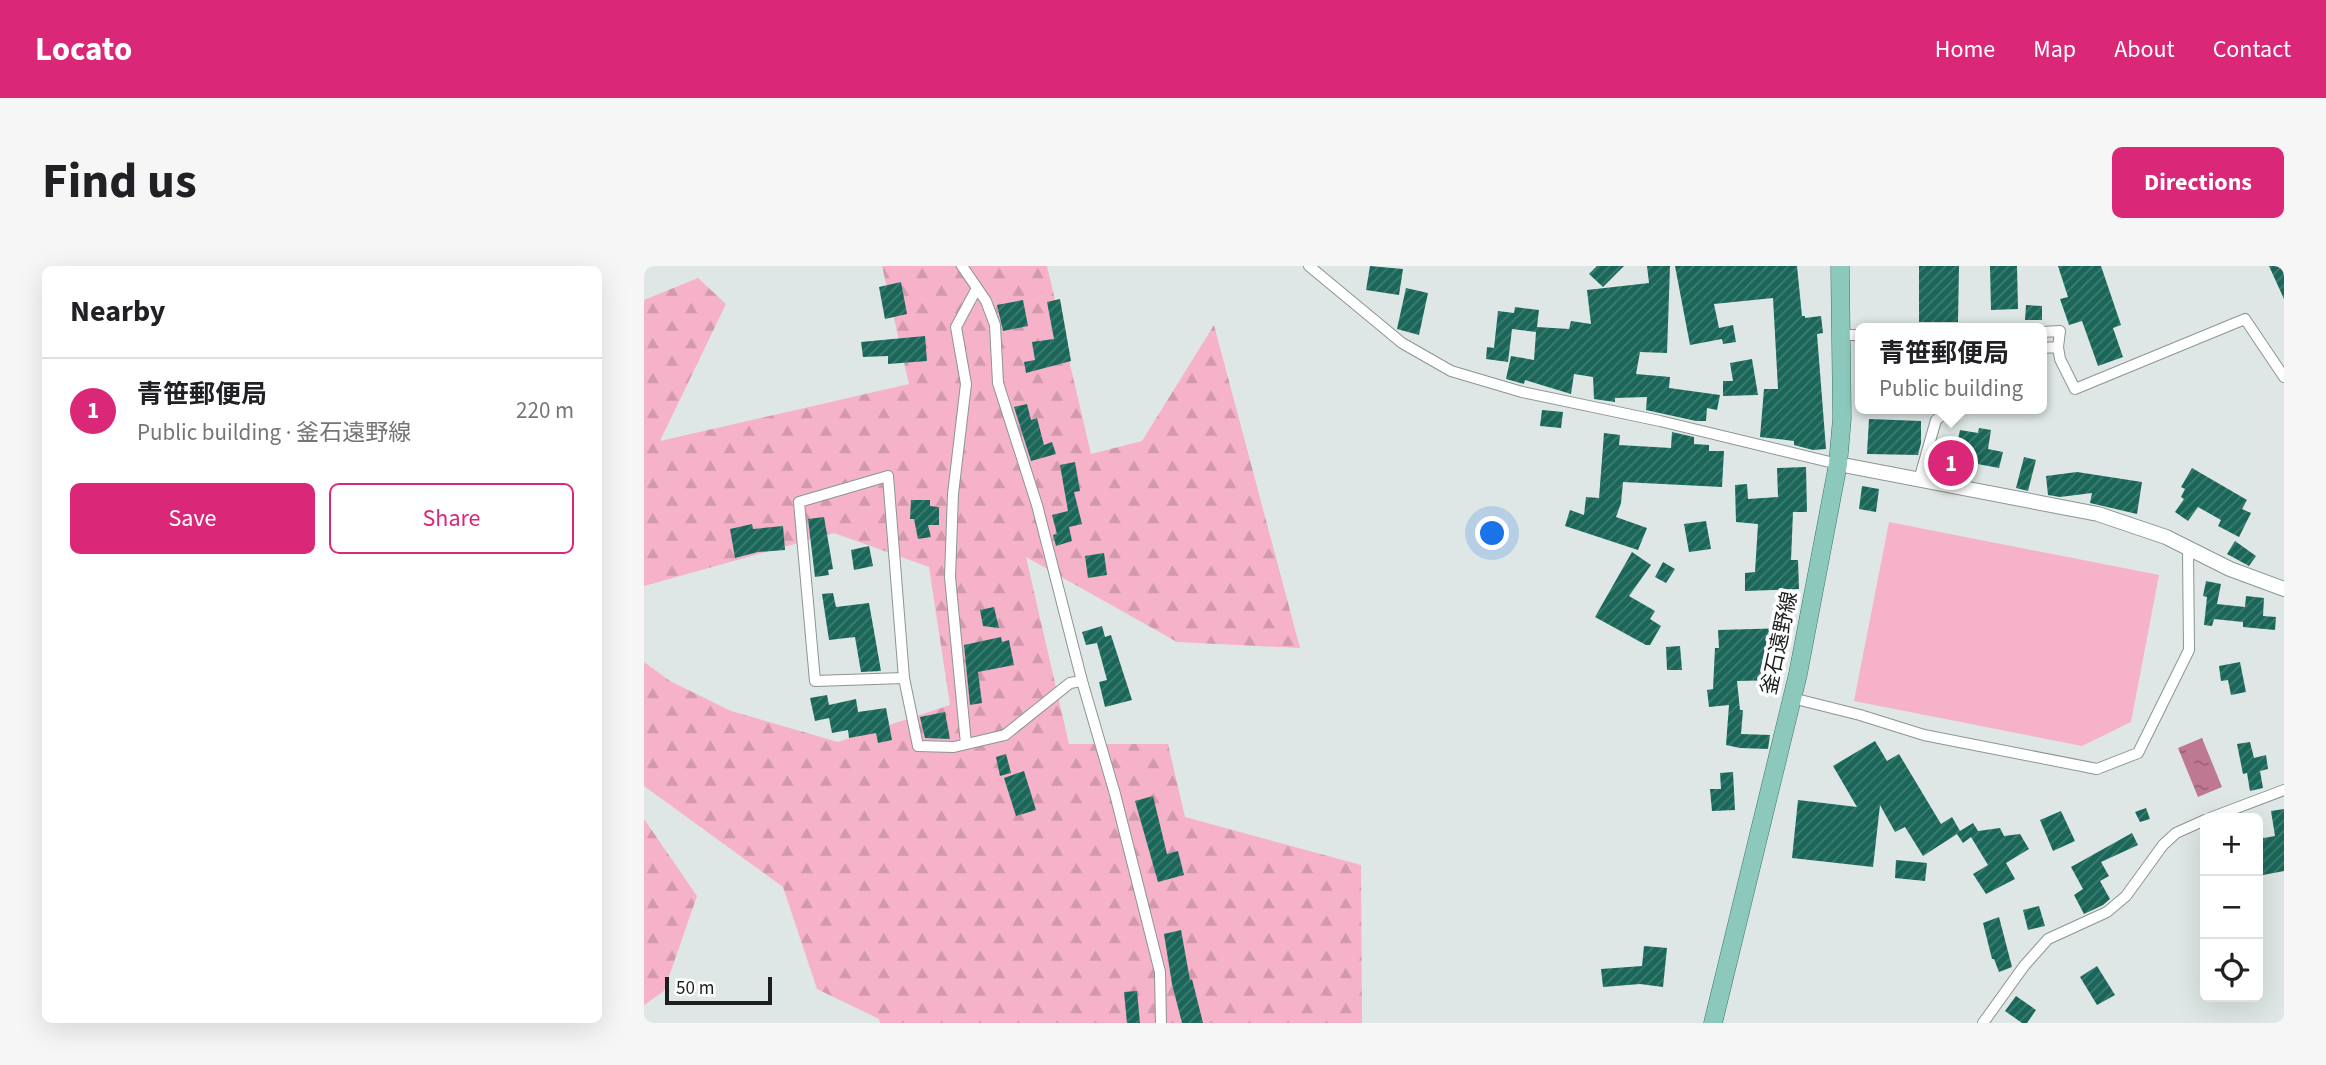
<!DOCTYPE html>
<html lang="en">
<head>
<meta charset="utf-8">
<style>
	:root { --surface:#fff; --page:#f6f6f6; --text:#202124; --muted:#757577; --line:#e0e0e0; --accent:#db2777 }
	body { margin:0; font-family:"Source Sans 3","Noto Sans JP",sans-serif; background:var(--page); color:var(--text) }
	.controls { position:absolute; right:21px; bottom:21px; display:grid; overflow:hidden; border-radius:10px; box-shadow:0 7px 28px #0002 }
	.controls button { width:63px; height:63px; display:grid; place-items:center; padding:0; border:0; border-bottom:2px solid var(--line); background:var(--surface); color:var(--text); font:35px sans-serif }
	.scale { position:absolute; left:21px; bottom:18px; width:107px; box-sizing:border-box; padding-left:7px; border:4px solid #1c1f1e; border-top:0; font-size:19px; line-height:24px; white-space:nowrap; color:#1c1f1e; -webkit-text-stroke:5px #fff; paint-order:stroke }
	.you { position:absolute; left:849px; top:268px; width:24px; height:24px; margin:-18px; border:5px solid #fff; border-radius:50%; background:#1a73e8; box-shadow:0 0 0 10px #1a73e833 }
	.badge { display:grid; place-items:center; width:46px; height:46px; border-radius:50%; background:var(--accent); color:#fff; font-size:23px; font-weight:700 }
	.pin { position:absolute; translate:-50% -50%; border:4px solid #fff; box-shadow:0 2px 7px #0006 }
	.popup { position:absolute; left:1211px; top:57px; width:192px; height:91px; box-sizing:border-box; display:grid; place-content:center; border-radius:10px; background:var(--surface); filter:drop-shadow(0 2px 5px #0005); font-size:23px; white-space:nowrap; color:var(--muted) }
	.popup b { font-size:26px; color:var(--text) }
	.popup::after { content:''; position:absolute; left:50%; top:100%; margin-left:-14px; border:14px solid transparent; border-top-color:var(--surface) }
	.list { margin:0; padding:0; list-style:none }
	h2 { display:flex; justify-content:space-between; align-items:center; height:91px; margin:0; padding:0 28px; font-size:30px }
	h2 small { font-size:23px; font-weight:400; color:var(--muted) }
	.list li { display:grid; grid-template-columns:46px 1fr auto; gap:21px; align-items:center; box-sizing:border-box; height:105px; padding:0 28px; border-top:2px solid var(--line) }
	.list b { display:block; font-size:26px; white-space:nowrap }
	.list p { margin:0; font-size:23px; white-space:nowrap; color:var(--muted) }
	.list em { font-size:23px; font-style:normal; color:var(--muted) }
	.actions { display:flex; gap:14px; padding:21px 28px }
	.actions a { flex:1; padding:16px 0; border:2px solid var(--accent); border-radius:10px; text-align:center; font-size:24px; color:var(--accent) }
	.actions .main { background:var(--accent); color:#fff }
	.icon { flex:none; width:38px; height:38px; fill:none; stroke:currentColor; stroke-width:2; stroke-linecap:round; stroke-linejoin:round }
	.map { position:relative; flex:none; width:1640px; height:757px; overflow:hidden; border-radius:10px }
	header { display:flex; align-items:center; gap:42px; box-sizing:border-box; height:98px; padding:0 35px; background:var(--accent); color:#fff }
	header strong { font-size:33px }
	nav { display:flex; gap:38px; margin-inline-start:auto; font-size:24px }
	.intro { display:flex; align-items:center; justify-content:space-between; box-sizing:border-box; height:168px; padding:0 42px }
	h1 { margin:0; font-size:49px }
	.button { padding:18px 32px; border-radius:10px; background:var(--accent); color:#fff; font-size:24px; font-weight:700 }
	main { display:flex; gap:42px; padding:0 42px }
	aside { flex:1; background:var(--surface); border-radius:10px; box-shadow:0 7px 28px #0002 }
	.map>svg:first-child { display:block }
	.green { fill:#f6b2c9 }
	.forest { fill:url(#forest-firs) }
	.water { fill:url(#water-ripples) }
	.building { fill:url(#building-hatch) }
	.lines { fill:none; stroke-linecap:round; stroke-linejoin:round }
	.minor-casing { stroke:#8c9593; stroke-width:12 }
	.tertiary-casing { stroke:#8c9593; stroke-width:16 }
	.primary-casing { stroke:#347569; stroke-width:19 }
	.minor { stroke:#fff; stroke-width:10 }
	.tertiary { stroke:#fff; stroke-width:14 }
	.primary { stroke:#8dc8bd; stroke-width:18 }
	.labels { text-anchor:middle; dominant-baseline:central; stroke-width:7; stroke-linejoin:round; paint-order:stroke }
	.street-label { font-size:21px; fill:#1c1f1e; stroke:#fff }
</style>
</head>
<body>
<header>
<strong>Locato</strong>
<nav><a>Home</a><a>Map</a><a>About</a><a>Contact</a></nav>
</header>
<div class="intro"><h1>Find us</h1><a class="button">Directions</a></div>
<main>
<aside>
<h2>Nearby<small></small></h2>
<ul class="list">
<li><span class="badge">1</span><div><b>青笹郵便局</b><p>Public building · 釜石遠野線</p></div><em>220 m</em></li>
</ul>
<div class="actions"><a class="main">Save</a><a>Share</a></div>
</aside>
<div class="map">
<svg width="1640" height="757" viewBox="0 0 1640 757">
	<defs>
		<pattern id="forest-firs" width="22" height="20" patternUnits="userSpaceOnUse" patternTransform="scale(1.75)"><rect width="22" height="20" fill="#f6b2c9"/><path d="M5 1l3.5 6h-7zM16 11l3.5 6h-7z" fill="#d299ac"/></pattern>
		<pattern id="water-ripples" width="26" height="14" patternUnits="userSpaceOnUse" patternTransform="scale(1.75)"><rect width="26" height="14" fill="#bf7892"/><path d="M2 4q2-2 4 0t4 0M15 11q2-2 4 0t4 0" fill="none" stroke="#9a6277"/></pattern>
		<pattern id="building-hatch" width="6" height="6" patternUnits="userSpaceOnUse" patternTransform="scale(1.75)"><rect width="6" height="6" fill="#1a675a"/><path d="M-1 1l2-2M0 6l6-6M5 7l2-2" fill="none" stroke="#427c72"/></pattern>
	</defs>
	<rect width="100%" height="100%" fill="#dee7e5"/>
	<path class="green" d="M1245,256l270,53 -28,147 -49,24 -228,-45z"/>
	<path class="forest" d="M238,0h165l44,188 51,-13 72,-116 86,323 -123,-6 -151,-85 43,187h99l17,73 176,48 1,158h-482l-1,-4 -62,-30 -34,-102 -139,-101v-124l26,19 61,30 107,31 112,-37 -21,-138 -95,-34 -190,53v-286l54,-22 28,26 -66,137 249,-57z
		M0,553l53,77 -33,95 -20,14z"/>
	<path class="water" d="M1558,472l20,49 -24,10 -20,-49z"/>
	<path class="building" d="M726,0l33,3 -4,26 -33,-5z
		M953,0h27l-21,21 -14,-13z
		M1003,0h23l-3,87 -27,-1 -4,22 34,3 -1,11 51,7 -3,15 -10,-2 -1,13h-10l-50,-11 1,-13 -32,1v4l-21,-3 -1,-22 -19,-3 -3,20 -46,-14 -1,4 -18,-5 5,-23 23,4 2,-28 -24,-3 -4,33 -22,-3 1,-12 7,1 4,-37 16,2 1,-6 24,3 -2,17 32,2 2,-8 20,3 -4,-34 62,-7z
		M1031,0h122l5,50h3v2l16,-2 2,17 -6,1 9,115 -13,1 -19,-5v-4l-34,-4 4,-48h14l-5,-91 -59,6 5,24 14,-3 3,17 -13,2 -1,-5 -32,6z
		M1275,0h40l-1,56h-39z
		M1346,0h27l1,43 -27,1z
		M1414,0h43l20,59 -8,3 10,29 -25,9 -16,-45 -13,4 -9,-26 8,-2z
		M1625,0h15v33z
		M257,16l6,32 -22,5 -6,-32z
		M762,22l22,5 -9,42 -22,-6z
		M416,33l11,62 -45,12 -2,-11 11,-2 -3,-18 22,-3 -7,-37z
		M379,34l5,26 -25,5 -6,-26z
		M1382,39l16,1v14h-17z
		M281,70l2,25 -39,3v-8l-25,1 -2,-15z
		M1108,93l6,36 -35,1v-15h10l-3,-18z
		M383,138l4,16 6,-2 7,27 8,-3 4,12 -25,7 -17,-54z
		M898,144l21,2 -2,16 -21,-2z
		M1225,153l52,2v22l-3,12 -51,-1z
		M1335,162l12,2 -3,19 15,3 -4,16 -43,-8v17l-18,-4v-17h-4l3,-12h20l3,-14 18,3z
		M1028,166l22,5v7l15,1v6h15l-2,36 -99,-5 -2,21 -5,14 31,11 -9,22 -73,-24 5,-16 14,5 2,-18 13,1 5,-65 16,2 -1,10 52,3z
		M1380,191l12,3 -8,31 -12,-3z
		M431,196l5,29 -6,1 8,32 -13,3 3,14 -16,5 -3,-11 4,-1 -5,-19 16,-4 -8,-46z
		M1162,201l1,45h-14l-2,48h7l1,29 -54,2v-18l10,-1 3,-48 -22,-2 -1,-37 12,-1 1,15 30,-2 -1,-29z
		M1548,202l55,32 -5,9 9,4 -12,24 -21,-11 3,-6 -23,-13 -10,14 -13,-9 9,-13 -3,-2 4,-8 -4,-2z
		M1433,206l65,10 -5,32 -47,-11 2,-10 -32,4 -12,-2 -2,-19z
		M1218,220l17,3 -3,23 -17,-3z
		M267,234h19v6l9,1v18h-11l3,12 -13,2 -4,-20h-4z
		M180,251l9,52 -5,1 1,5 -14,2 -7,-58z
		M1062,255l5,28 -22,3 -5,-28z
		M108,258l1,5 30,-3 2,24 -27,2 -23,6 -5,-29z
		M1591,275l21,15 -7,10 -22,-12z
		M225,280l4,20 -19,4 -3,-20z
		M988,286l19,13 -22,31 26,15 -5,8 11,7 -11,19h-4l-51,-28z
		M460,287l3,22 -19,3 -3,-22z
		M1019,296l12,7 -9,14 -11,-6z
		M1562,315l15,3 -4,20 28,3 1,-11 18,2 -1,18 13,1 -1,13 -32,-3v-5l-29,-3 -2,7 -8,-1 3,-28 -4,-1z
		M189,327l3,14 33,-4 12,68 -20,1 -6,-35 -26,3 -7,-46z
		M350,341l5,21 -16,-2 -3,-16z
		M458,360l3,11 6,-2 21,65 -27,7 -6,-25 8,-2 -10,-37 -11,2 -4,-13z
		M1141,362l1,33h-3v19l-46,1 3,29h3l-2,24 29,1 -2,14 -28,-1 -14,-3 3,-40 -20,2 -2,-17 6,-1 2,-41h4l-1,-18z
		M357,371l1,5 7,-2 5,25 -36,7 4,31 -12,2 -6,-60z
		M1036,380l2,24h-15l-1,-23z
		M1596,396l6,30 -15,3 -3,-15 -7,1 -2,-15z
		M183,429l2,10 27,-6 2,13 28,-4 6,32 -14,3 -2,-10 -27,5 -1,-8 -16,3 -3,-15 -14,3 -5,-23z
		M301,446l5,27 -25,-1 -5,-21z
		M1231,475l12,20 12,-7 42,70 11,-7 8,14 13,-8 5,8 22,-3 4,8 16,-2 9,15 -23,14 9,16 -29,15 -13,-20 15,-9 -17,-28 -8,6 -6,-9 -34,22 -18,-29 -10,5 -15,-27 -7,62 -81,-9 6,-58 59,7 -24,-41z
		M1606,476l4,16 12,-3 2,14 -8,2 3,17 -13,3 -3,-18 -4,1 -6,-30z
		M362,488l5,19 -11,3 -4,-19z
		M380,505l12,39 -20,6 -12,-38z
		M1089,506l2,38 -23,1 -2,-22h11l-1,-16z
		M509,530l14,58 11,-3 6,24 -26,7 -23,-81z
		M1502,542l4,11 -10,3 -5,-10z
		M1640,543v62l-26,5v-37l17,-3 -4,-25z
		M1417,545l14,30 -22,10 -13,-31z
		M1488,567l6,12 -37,17 8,14 -9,5 10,18 -7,6 -19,9 -10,-19 9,-6 -12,-22z
		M1252,594l31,3 -2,18 -30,-3z
		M1395,640l6,20 -17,4 -5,-20z
		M1355,651l13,50 -13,5 -5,-13h-2l-9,-36z
		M537,664l9,50 2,-1 11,44h-21l-10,-39 -8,-50z
		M1000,680l23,2 -4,39 -23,-3 -37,3 -2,-18 41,-3z
		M1453,700l18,29 -18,10 -17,-28z
		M493,725l3,32h-13l-3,-31z
		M1372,730l20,14 -9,13h-5l-17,-12z"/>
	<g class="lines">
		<g class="minor-casing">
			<path id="minor" d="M318,0l24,35 9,24 3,58 39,122 45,176 33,113 45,178 1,51
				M665,0l93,77 49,28 71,21 138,29 178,43
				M1398,66l18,-1 -2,16
				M1197,69h19
				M1398,82l16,-1 2,12 15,30 170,-70 39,58
				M244,210l16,202 -89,3 -16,-179z
				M1275,214l17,-60 15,-11
				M260,412l14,68 36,1 51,-12 65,-52 12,-2
				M1148,432l68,17 64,20 173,34 41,-16 51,-103 -1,-100
				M322,478l-16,-167 3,-83 13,-110 -10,-57 21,-39
				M1566,552l74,-28
				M1339,757l41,-57 24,-27 59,-27 19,-16 37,-51 13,-12 29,-13"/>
		</g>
		<g class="tertiary-casing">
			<path id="tertiary" d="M1194,198l260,50 68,23 64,32 54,20"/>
		</g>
		<g class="primary-casing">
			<path id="primary" d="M1069,757l85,-349 40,-210 4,-46 -2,-152"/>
		</g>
		<use href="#minor" class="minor"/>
		<use href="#tertiary" class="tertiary"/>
		<use href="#primary" class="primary"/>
	</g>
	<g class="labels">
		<g class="street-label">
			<text transform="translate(1135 377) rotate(-78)">釜石遠野線</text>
		</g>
	</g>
</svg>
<div class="controls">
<button>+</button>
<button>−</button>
<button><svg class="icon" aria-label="locate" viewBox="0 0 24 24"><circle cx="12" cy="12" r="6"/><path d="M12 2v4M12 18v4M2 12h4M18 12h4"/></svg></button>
</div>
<div class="scale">50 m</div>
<div class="you"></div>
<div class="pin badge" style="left:1307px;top:197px">1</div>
<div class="popup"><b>青笹郵便局</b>Public building</div>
</div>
</main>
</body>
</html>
